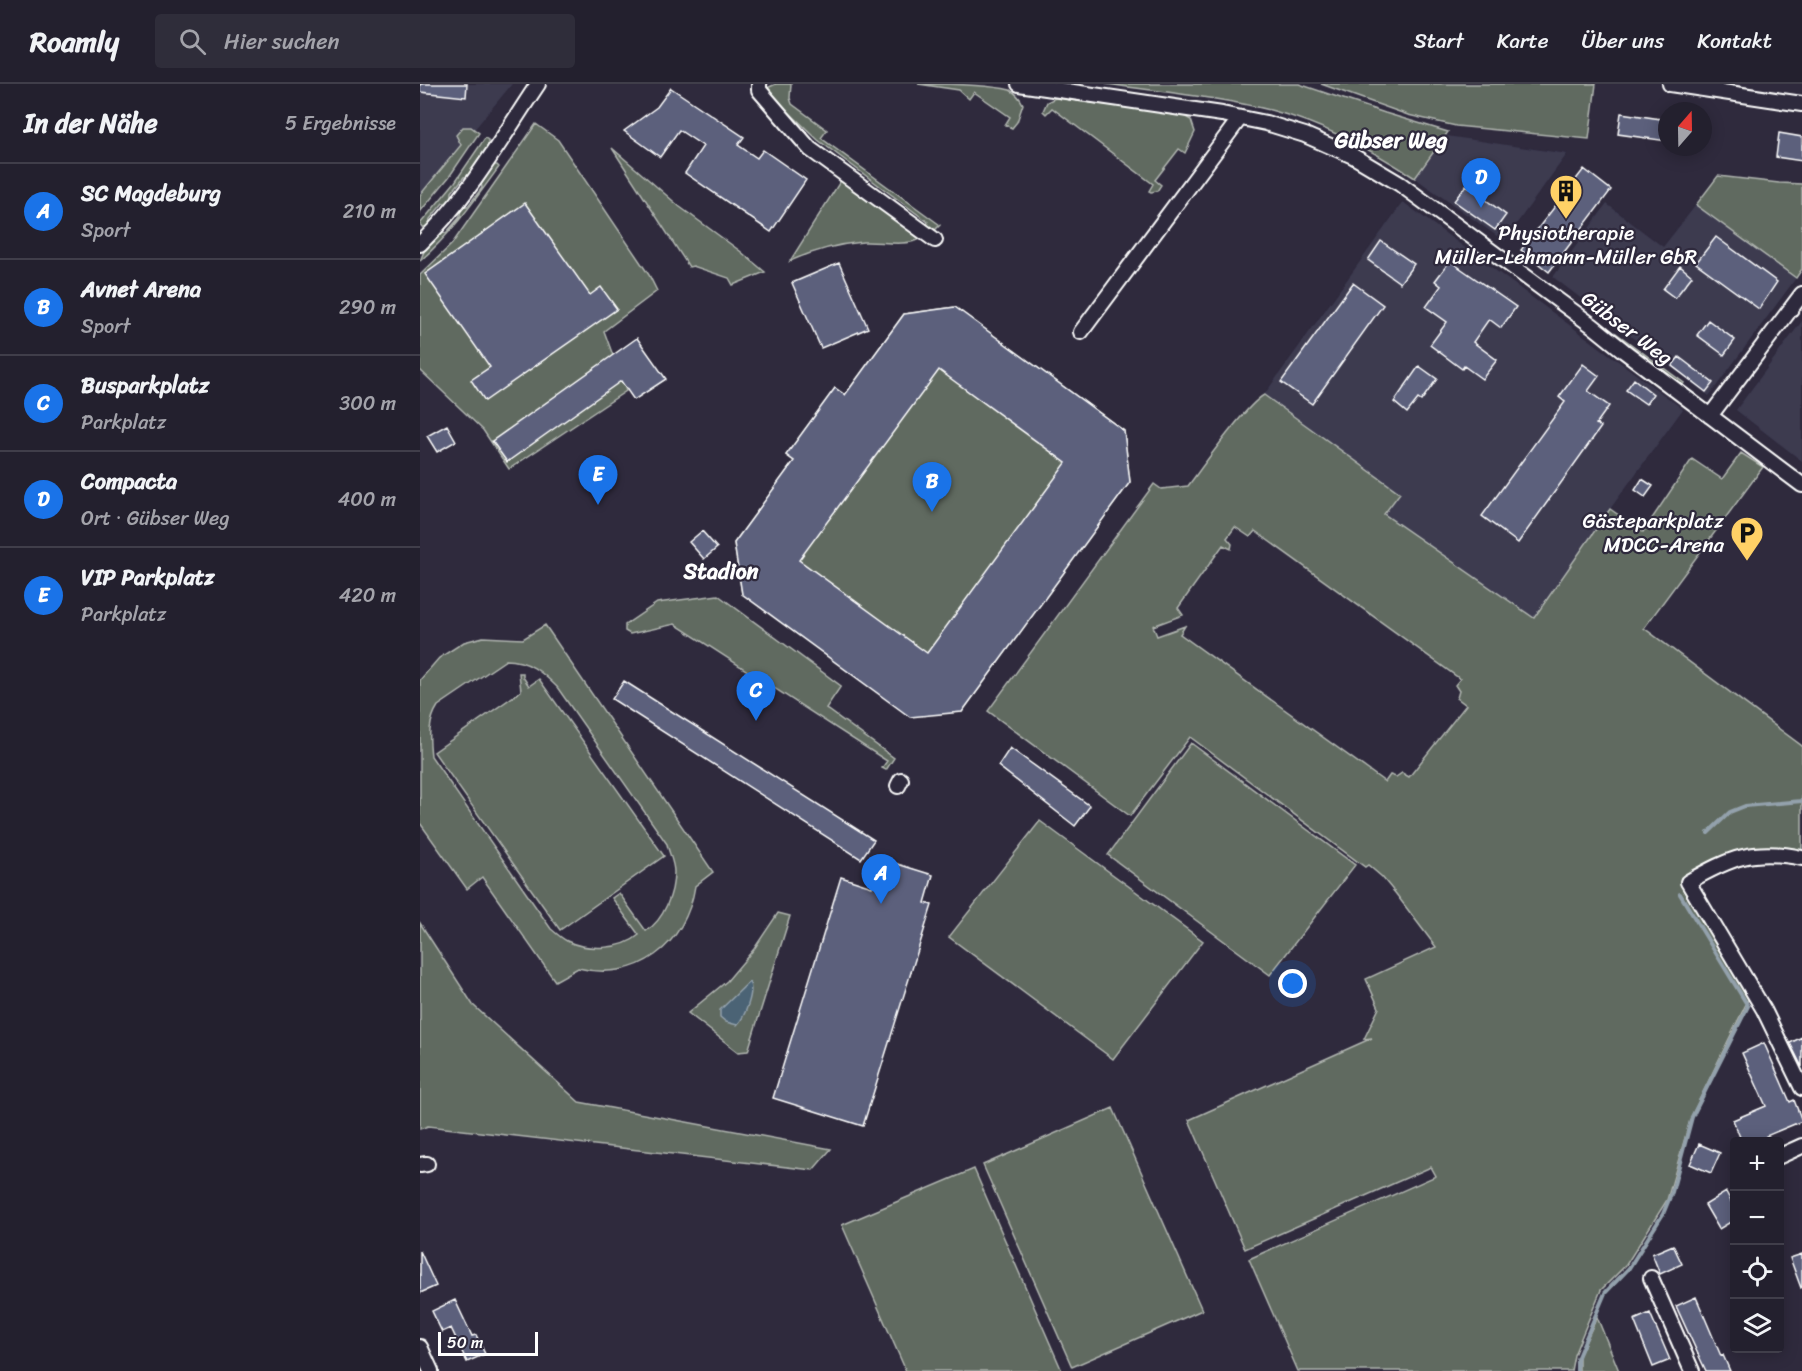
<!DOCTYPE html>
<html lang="de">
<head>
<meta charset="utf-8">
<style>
	:root { --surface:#23202e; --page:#2f2d3a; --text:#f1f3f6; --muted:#a3a3aa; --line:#403e4a; --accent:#1a73e8 }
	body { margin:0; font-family:Sriracha,sans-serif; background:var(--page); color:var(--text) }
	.controls { position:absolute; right:18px; bottom:18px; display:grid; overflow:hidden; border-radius:6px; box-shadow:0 3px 15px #0003 }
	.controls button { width:54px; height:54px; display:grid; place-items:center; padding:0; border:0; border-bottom:2px solid var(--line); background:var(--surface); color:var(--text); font:30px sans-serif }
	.compass { position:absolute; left:1238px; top:18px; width:54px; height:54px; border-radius:50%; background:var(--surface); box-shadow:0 3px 15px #0003; rotate:20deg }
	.scale { position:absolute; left:18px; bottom:15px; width:100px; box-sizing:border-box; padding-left:6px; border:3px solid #fff; border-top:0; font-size:16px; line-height:21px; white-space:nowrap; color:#fff; -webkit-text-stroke:4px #2f2a3d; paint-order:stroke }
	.you { position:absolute; left:873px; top:900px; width:21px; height:21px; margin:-15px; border:4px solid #fff; border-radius:50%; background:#1a73e8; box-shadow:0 0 0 9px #1a73e833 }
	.badge { display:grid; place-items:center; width:39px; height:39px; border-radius:50%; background:var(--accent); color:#fff; font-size:20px; font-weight:700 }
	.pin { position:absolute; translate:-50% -50px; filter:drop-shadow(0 2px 3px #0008) }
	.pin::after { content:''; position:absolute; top:32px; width:21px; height:18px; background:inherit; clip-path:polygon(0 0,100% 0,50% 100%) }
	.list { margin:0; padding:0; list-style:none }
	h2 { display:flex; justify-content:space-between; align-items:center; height:78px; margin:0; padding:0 24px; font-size:26px }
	h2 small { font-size:20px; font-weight:400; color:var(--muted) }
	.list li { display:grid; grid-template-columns:39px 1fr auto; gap:18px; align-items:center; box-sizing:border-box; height:96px; padding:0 24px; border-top:2px solid var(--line) }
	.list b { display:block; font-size:22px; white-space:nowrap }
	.list p { margin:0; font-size:20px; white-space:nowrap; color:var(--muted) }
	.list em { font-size:20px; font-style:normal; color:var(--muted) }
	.icon { flex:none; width:33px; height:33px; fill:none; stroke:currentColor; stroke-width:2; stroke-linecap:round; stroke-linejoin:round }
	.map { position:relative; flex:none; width:1382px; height:1287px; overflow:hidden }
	header { display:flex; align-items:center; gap:36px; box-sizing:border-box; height:84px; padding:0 30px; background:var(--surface); border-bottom:2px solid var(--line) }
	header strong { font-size:28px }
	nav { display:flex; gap:33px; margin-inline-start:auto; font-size:21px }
	.search { width:420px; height:54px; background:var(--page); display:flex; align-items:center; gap:15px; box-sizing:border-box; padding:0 21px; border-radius:6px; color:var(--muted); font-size:22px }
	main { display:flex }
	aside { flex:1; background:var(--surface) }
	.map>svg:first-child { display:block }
	.built { fill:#3c3a50 }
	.green { fill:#616b60; stroke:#b0b5b0; stroke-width:1.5; fill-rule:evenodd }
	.water { fill:#4b6375; stroke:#93a1ac; stroke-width:1.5 }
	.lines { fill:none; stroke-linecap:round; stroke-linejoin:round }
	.stream { stroke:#93a1ac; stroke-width:4 }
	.building { fill:#5b607c; stroke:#fff; stroke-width:1.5; fill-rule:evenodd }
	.minor-casing { stroke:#fff; stroke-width:18 }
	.minor { stroke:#2f2a3d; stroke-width:14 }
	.labels { text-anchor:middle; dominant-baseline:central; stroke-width:4.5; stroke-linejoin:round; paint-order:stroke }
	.poi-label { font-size:21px; fill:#fff; stroke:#2f2a3d }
	.street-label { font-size:21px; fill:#fff; stroke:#2f2a3d }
	.neighbourhood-label { font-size:22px; font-weight:bold; fill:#fff; stroke:#2f2a3d }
</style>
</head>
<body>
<header>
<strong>Roamly</strong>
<div class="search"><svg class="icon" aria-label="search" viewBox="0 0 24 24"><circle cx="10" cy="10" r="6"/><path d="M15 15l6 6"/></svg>Hier suchen</div>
<nav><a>Start</a><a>Karte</a><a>Über uns</a><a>Kontakt</a></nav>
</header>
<main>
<aside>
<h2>In der Nähe<small>5 Ergebnisse</small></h2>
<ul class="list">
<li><span class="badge">A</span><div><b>SC Magdeburg</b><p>Sport</p></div><em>210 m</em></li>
<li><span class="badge">B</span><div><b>Avnet Arena</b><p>Sport</p></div><em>290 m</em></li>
<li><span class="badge">C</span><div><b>Busparkplatz</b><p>Parkplatz</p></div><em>300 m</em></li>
<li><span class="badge">D</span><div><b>Compacta</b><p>Ort · Gübser Weg</p></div><em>400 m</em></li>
<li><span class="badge">E</span><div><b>VIP Parkplatz</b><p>Parkplatz</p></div><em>420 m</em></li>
</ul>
</aside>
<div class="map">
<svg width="1382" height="1287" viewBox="0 0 1382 1287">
	<rect width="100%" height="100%" fill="#2f2a3d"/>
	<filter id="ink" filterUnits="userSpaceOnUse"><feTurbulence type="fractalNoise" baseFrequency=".0167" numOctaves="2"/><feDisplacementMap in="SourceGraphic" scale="12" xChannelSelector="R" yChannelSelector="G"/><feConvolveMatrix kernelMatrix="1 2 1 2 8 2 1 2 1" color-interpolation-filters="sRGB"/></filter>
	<g filter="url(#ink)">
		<path class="built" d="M0,0h92l-92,111z
			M1027,52l120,18 -63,87 -89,-63z
			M983,118l280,207 -73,100 -76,110 -150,-105 16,-21 -136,-98z
			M1187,120l56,43 33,-42 100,73 -87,118 -156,-119z
			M1382,237v140l-66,-51z"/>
		<path class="green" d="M356,0h15l-1,14 2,6 35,26 -6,8 119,87 -5,5 -8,-5 1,-3 -110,-82 -46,-44 -5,2v-10z
			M498,0c26,0 68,0 92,6 6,3 10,8 13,14l-6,18 -5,6 -7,-3 5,-8 -36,-25 -5,7 -10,-9z
			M686,0h193l86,29 63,19 -33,46c-44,-29 -90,-53 -141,-67 -54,-14 -112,-19 -168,-27z
			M901,0h275l-7,55 -133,-13 -48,-11z
			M635,14l127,17 9,5 4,12 -10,21 -6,-4 -24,31 6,5 -4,6 -6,1 -2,-1 4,-7 -101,-76 -6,6 -3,-3 4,-9z
			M116,40l22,16 91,135 8,16 -53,40 22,60 -117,78 -26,-39 -63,-60v-95l32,-31z
			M43,43h8l8,6 -30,44 -29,35v-17l41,-50 -5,-10z
			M65,54l3,2v7l-19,29 -5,1 -12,15v7l-3,4h-6l-13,16 -1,6 -6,3 -3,-4 35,-42z
			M192,64l68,59 60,44 25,21 -32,13 -4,-7 -36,-12 -4,1z
			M73,81h4l2,2c-24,33 -48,67 -79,94l5,-12 15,-17 6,1 14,-16v-8l3,-3h5l14,-18 -1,-5z
			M1298,92l61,7 23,1v85l-6,9 -100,-73z
			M421,96l79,59c-16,8 -39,2 -57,3 -25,2 -50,9 -73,19z
			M535,223l169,124 6,51 -168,230 -220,-118 -8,-51 60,-82 -8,-6 49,-67 10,7 59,-81z
			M1196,249l68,50 -2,3 -67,-50z
			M844,311l136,98 -16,21 150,104 76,-109 33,23 49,-73 30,20 19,-26 22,14 -119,161 158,118v112l-36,-5 -78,29 62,114 -59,121 -24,83 -41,65 -25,25 -27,65 -3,16h-273l-49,-112 187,-83 -5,-9 -186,82 -56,-129 183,-82 -8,1 15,-31 -13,-29 70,-32 -40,-53 -14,-17 -14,-12 -3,2 -175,-130 -60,79 -142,-105 166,-227 7,5 27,-3c15,-20 58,-81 76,-91zM815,443l15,10 5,-6 205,148 -5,6 4,6 -2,7 9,7 -57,72 -7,-4 -6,4 -6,-2 -5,7 -205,-148 5,-8 -28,10 -4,-10 30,-11 -5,-7 45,-63 8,4 1,-5 -5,-6z
			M298,511l123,91 -15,22 68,50 -8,12 -4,-2 5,-7 -212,-137 -45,10 -5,-3v-6l32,-22z
			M125,541l168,247 -18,14c-9,59 -58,97 -117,82l-23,13 -73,-104 -15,12 -47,-66v-143l19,-22 25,-16 19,-5 40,2zM86,576c22,0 36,12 51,27l110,157c2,9 7,19 7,28 0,21 -10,48 -28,59l-27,-38 -7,5 27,37c-17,15 -52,16 -72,6 -6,-3 -11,-8 -16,-12l-120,-173c-2,-18 -3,-35 7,-50z
			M99,589h4v4l6,9 10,-7 125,177 -104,74 -126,-178 87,-61z
			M771,659l164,122 -85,110 -162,-120z
			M620,737l163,120 -90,118 -164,-122z
			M358,829l12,3 -42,135 -10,1 -50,-39 39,-32 27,-32z
			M0,839l53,82 106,97 252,47 -18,21 -385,-44 -8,3z
			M693,1024l89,202 -130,57 -89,-202z
			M554,1085l88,202h-156l-64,-146z
			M1177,1233l22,54h-40v-15z"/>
		<path class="water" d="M329,898c6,9 -4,35 -12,43l-11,-3 -6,-5v-7z"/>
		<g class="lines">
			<path class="stream" d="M1288,749l22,-21 15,-6 57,-5
				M1157,1287v-12l28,-66 24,-25 34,-54 9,-22 20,-75 56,-111 -68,-112"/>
		</g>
		<path class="building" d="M0,0h47l-1,13 -46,-5z
			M251,4l73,49 -6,8 19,13 6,-8 43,30 -35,52 -86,-59 18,-27 -24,-16 -19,27 -36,-26 33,-24z
			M1201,29l46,7v21l-49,-7z
			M1359,49l23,4v24l-26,-4z
			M1164,85l27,21 -62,82 -28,-22z
			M1046,101l40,30 -11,15 -41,-29z
			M105,119l65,92 11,-8 16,22 -132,92 -14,-21 19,-13 -65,-93z
			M1296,153l61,45 -18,27 -63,-46z
			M961,157l33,23 -14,19 -32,-23z
			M1030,177l66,46 -15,21 -12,-9 -16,23 24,18 -15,19 -18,-13 -2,3 -32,-24 17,-23 -21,-15 15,-21 -6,-5z
			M419,179l29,65 -47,20 -29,-65z
			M1260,182l12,10 -17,22 -12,-9z
			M933,199l30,22 -71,99 -31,-22z
			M535,223l169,124 6,51 -168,230 -52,5 -168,-123 -8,-51 60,-82 -8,-6 49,-67 10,7 59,-81zM519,286l127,93 -139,190 -128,-93z
			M1288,236l27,20 -11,15 -27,-20z
			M217,254l29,41 -32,21 -13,-19 -114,81 -15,-21z
			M1259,273l34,26 -7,9 -34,-26z
			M1163,280l16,12 -11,15 21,15 -13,18 5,3 -83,116 -36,-27 83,-114 -6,-5z
			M999,282l18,13 -16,22 -3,-2 -11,14 -13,-11z
			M1214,295l19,15 -7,10 -20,-14z
			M27,341l9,16 -19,11 -10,-16z
			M1222,395l11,7 -8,11 -10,-7z
			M282,447l15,17 -13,11 -15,-17z
			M204,597l250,159 -13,19 -249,-160z
			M590,664l80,58 -15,20 -77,-60z
			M461,775l52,16 -8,28 7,2 -69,221 -90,-28 68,-221 31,10z
			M1382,953v30l-12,-24z
			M1344,959l26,59 4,-2 8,21 -36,15 2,3 -7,3h-19l-9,-22 33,-14 -24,-53z
			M1279,1060l21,9 -9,20 -21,-9z
			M1306,1108l8,15v13l-15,9 -14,-24z
			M1253,1161l9,19 -22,10 -8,-20z
			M0,1167l16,35 -16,7z
			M1382,1170v33l-1,1 -11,-30z
			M1276,1213l25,59 2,-1 7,16h-24l-9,-19 -21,-46z
			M35,1216l17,36 4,-1 9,19 -18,8 -16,-34 -9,4 -10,-21z
			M1230,1229l20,47 -17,7 -19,-47z"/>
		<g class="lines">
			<g class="minor-casing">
				<path id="minor" d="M339,0v6l51,59 125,91
					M599,0l203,30 44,9 39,12 48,21 47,28 193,142 31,25 178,134
					M1250,0l132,20
					M0,160c48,-46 81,-105 118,-160
					M661,248l159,-214
					M1290,332l92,-122
					M478,702l3,-6
					M1382,774c-50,-10 -72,0 -114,24l76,128 38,78
					M1360,1072l22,-10
					M0,1081l7,-1
					M1231,1194l41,93
					M0,1263l11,24"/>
			</g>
			<use href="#minor" class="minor"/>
		</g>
	</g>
	<defs>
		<g id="building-pin" transform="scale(1.725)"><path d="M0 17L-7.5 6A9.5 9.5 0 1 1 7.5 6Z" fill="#ffd166" stroke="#2f2a3d"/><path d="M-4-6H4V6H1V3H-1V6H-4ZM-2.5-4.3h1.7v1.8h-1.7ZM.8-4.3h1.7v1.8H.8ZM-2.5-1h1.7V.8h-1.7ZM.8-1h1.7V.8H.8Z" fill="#111"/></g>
		<g id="parking-pin" transform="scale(1.725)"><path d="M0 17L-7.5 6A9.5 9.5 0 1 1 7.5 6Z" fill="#ffd166" stroke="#2f2a3d"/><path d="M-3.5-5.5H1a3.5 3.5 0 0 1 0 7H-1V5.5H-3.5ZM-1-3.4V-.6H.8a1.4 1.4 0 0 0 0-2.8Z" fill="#111"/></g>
	</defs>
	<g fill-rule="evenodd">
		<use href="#building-pin" x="1146" y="107"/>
		<use href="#parking-pin" x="1327" y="449"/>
	</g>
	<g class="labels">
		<g class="poi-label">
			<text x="1146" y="149">Physiotherapie<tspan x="1146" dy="24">Müller-Lehmann-Müller GbR</tspan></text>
			<text x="1304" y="437" text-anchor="end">Gästeparkplatz<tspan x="1304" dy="24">MDCC-Arena</tspan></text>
		</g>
		<g class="street-label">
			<text transform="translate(1207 244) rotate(37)">Gübser Weg</text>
		</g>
		<g class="neighbourhood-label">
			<text x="971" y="56">Gübser Weg</text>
			<text x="301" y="487">Stadion</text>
		</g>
	</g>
</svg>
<div class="controls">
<button>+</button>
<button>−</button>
<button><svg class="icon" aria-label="locate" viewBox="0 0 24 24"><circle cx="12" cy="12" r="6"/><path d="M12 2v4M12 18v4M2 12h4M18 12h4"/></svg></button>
<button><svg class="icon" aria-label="layers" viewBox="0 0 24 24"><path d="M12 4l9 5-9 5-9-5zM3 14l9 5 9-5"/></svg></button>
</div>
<svg class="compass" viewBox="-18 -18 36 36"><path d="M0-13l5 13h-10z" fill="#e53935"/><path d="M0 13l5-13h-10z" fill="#a3a3aa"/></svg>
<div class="scale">50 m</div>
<div class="you"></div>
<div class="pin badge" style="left:461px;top:820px">A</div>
<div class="pin badge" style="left:512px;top:428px">B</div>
<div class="pin badge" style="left:336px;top:637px">C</div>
<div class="pin badge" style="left:1061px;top:124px">D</div>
<div class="pin badge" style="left:178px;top:421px">E</div>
</div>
</main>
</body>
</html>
